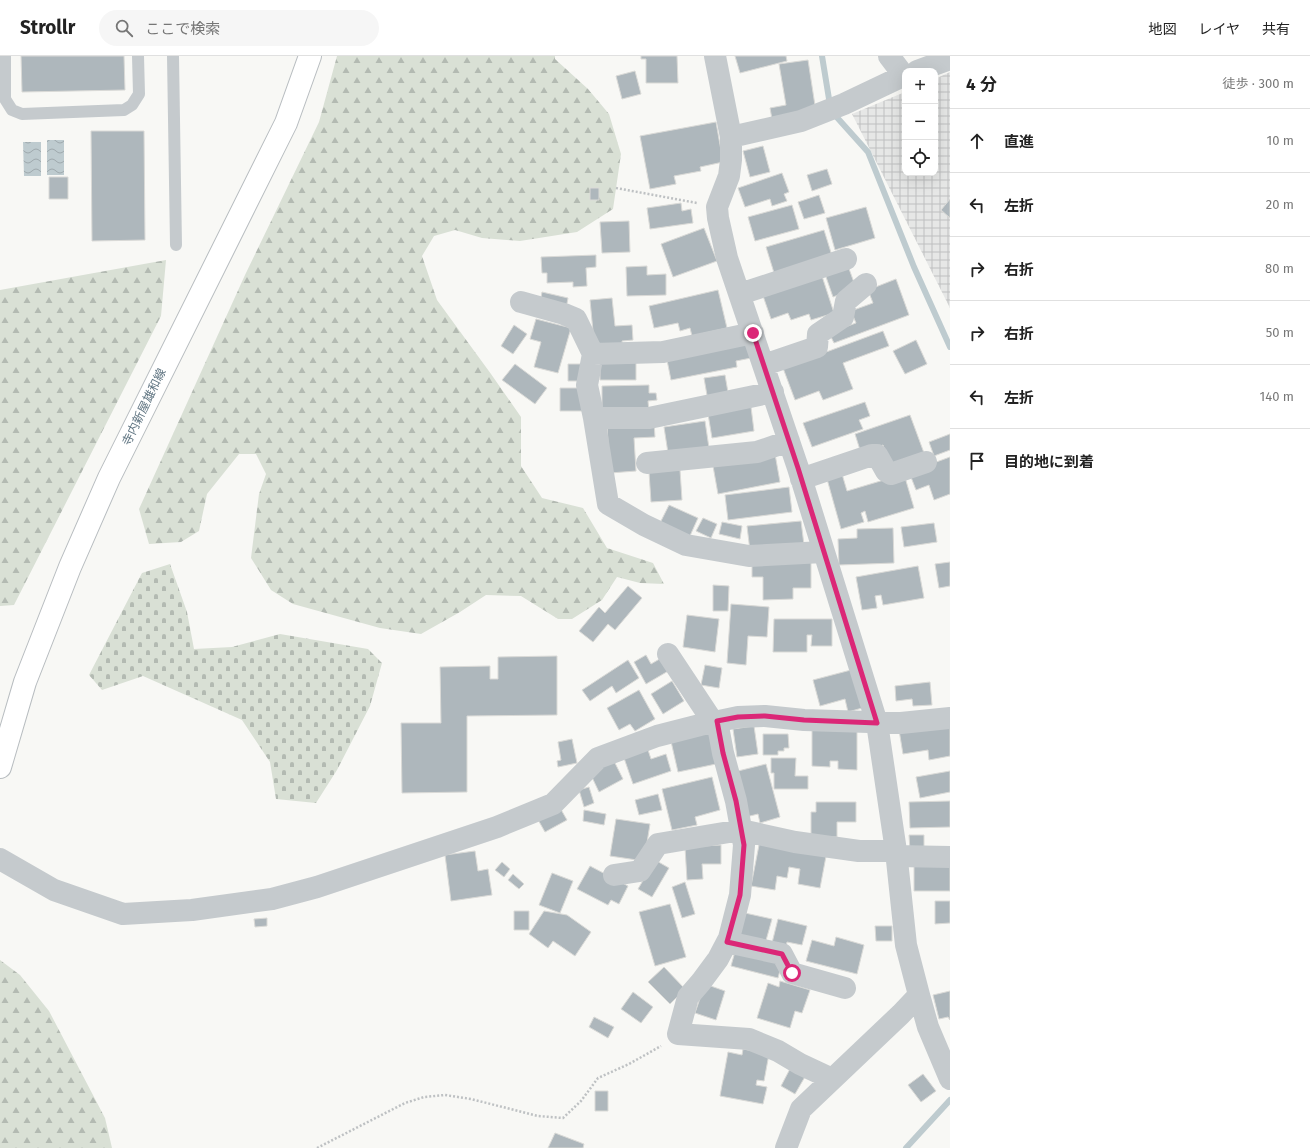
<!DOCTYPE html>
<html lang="ja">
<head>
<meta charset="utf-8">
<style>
	:root { --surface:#fff; --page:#f6f6f6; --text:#222; --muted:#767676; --line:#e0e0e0 }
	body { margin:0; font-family:"Fira Sans","Noto Sans JP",sans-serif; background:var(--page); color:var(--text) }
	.controls { position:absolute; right:12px; top:12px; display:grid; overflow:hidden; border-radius:8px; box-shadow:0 4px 16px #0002 }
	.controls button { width:36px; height:36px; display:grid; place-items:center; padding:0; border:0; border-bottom:1px solid var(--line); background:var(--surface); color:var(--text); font:20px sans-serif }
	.stop { position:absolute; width:12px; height:12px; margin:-9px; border:3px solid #db2777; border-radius:50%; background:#fff }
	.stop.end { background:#db2777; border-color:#fff; box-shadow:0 1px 4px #0008 }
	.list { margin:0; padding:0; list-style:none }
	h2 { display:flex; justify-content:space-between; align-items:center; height:52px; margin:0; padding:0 16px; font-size:17px }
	h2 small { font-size:13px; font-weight:400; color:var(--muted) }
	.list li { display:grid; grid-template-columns:26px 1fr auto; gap:12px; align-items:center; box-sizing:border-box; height:64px; padding:0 16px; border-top:1px solid var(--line) }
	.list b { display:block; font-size:15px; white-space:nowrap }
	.list em { font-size:13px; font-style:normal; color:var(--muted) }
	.icon { flex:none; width:22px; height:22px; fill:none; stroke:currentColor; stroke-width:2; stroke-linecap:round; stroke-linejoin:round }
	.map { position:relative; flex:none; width:950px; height:1092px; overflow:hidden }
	header { display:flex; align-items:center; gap:24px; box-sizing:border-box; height:56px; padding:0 20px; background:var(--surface); border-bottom:1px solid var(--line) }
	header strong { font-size:19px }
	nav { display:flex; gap:22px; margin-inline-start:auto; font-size:14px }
	.search { width:280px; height:36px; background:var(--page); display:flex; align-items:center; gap:10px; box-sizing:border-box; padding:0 14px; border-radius:22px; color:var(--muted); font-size:15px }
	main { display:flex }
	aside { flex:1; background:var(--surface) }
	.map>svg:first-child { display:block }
	.industrial { fill:url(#industrial-grid) }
	.forest { fill:url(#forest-firs) }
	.cemetery { fill:url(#cemetery-stones) }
	.water { fill:url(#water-waves) }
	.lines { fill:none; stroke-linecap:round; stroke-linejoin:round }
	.stream { stroke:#becbcf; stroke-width:6 }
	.building { fill:#aeb7bc; stroke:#dadad7 }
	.primary-casing { stroke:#b8bdc0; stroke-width:24 }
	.path { stroke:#bec1c3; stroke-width:2.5; stroke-dasharray:2 2; stroke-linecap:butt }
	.service { stroke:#c5cacd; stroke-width:12 }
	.minor { stroke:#c5cacd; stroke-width:22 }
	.primary { stroke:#fff; stroke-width:22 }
	.route { stroke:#db2777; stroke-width:5 }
	.labels { text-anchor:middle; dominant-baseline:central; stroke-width:4; stroke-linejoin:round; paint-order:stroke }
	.street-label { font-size:12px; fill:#607582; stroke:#fff }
</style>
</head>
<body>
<header>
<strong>Strollr</strong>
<div class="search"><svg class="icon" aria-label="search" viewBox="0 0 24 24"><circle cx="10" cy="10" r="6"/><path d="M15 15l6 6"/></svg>ここで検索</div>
<nav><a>地図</a><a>レイヤ</a><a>共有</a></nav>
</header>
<main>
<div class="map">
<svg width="950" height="1092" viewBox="0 0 950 1092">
	<defs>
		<pattern id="industrial-grid" width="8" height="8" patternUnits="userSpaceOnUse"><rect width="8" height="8" fill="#e6e7e6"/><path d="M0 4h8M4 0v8" fill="none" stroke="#bec0c0"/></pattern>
		<pattern id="forest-firs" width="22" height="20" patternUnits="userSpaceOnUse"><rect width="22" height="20" fill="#d9e0d5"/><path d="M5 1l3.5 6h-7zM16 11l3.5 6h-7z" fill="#b3bab2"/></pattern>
		<pattern id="cemetery-stones" width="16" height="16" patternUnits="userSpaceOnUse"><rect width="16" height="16" fill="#d9e0d5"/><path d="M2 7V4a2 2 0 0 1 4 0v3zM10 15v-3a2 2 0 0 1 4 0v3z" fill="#b3bab2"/></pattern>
		<pattern id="water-waves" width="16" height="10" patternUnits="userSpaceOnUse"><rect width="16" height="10" fill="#becbcf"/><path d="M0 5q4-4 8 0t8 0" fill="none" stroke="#9ea9ad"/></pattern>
	</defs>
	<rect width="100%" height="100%" fill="#f8f8f5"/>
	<path class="industrial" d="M950,16v236l-98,-194 53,-22v81h30v-94z"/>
	<path class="forest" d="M337,0h218v3l33,30 21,25 12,40 -8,55 -36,23 -57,9 -38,-3 -27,-8 -21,6 -12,20 15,44 54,74 30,43v49l21,32 41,10 24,40 46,15 11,21 -24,-1 -23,-6 -15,23 -30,19h-14l-37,-23 -35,-1 -26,17 -39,22 -41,-6 -87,-24 -22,-14 -20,-32 8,-64 7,-20 -10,-20h-17l-32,40 -8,37 -18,11 -32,2 -10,-35 106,-234 74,-153z
		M166,204l-5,56 -147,289 -14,1v-316z
		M0,904l20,15 29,36 56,107 7,30h-112z"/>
	<path class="cemetery" d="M170,508l17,48 7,37 38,-2 48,-13 88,15 14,14 -12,43 -33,64 -21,33 -40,-4 -6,-37 -28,-42 -99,-44 -41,14 -13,-15 53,-102z"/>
	<path class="water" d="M47,84h17v35h-17z
		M23,86h18v34h-17z"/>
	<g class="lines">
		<path class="stream" d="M822,0l8,49
			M833,57l35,39 46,115 36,80
			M906,1092l44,-48"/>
	</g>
	<path class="building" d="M21,0h103l1,34 -103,2z
		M641,0h36l1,27h-32v-24h-5z
		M735,0h51l1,5 -47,12z
		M808,4l8,52 -44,7 -2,-11 16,-3 -7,-41z
		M635,15l6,23 -19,5 -6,-23z
		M716,66l7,40 -23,5 1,4 -27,5 2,8 -26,5 -10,-53z
		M91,75h53l1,109 -53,1z
		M763,90l7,26 -20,5 -7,-26z
		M827,113l5,15 -20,7 -5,-16z
		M782,117l7,19 -5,2 3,7 -15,5 -2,-7 -25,8 -7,-19z
		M49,121h19v22h-19z
		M590,132h9v12h-9z
		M819,139l6,18 -21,6 -6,-17z
		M950,143v19l-9,-8z
		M681,147l1,8 9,-2 2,14 -43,6 -3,-21z
		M792,149l7,24 -44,12 -7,-24z
		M866,151l9,31 -40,12 -9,-32z
		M629,165l1,31 -28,1 -2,-31z
		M704,172l13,33 -44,16 -12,-33z
		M824,174l9,29 -58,17 -9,-29z
		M596,199v12l-10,1 1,18 -14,1v-5l-26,1v-10h-5l-1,-16z
		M647,210v9l19,-1v21l-39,1 -1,-29z
		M848,210l8,22 -23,9 -8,-23z
		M821,217l13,40 -23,7 -2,-6 -18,6 -3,-7 -17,6 -9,-26z
		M896,223l13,36 -75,28 -5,-10 27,-10 -5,-12 22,-8 -5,-13z
		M718,234l9,38 -35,8 -2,-8 -10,3 -2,-8 -24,5 -5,-22z
		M542,236l26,6 -2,11 -26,-6z
		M612,242l3,28 17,-1 1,15 -11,1 1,8 -28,3 -5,-52z
		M536,263l35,9 -13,45 -24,-6 7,-25 -11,-3z
		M514,269l13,9 -14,20 -12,-8z
		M883,275l6,15 -46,17 10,26 -30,11 -4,-9 -24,9 -12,-32z
		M916,284l11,24 -22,10 -12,-23z
		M748,287l3,15 -15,3 1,6 -66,13 -4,-20z
		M636,304v20h-36v-19z
		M515,308l32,24 -12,16 -33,-24z
		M568,308h15v17h-15z
		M725,319l4,23 -21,3 -4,-23z
		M649,329v8h7l1,7 -9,1 1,11 -47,1v-27z
		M560,332h23v23h-23z
		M865,346l5,14 -11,4 4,9 -51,18 -9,-24z
		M751,351l3,24 -42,7 -4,-24z
		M910,359l14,38 -34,12 -7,-20 -22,8 -6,-19z
		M705,365l4,27 -41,5 -4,-26z
		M654,366l1,15 -21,1 2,33 -26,2 -3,-47z
		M950,378v16l-16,6 -5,-14z
		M775,398l5,28 -62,12 -5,-28z
		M950,401v37l-16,6 -5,-15 -13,5 -7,-18z
		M680,414l2,30 -31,2 -2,-30z
		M842,418l5,17 57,-17 10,34 -46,14 -3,-11 -4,2 3,9 -23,7 -14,-50z
		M789,431l3,25 -64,8 -3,-25z
		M669,449l29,13 -9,20 -30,-13z
		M703,462l14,6 -6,14 -15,-7z
		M801,465l3,24 -54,6 -3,-25z
		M722,466l20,4 -2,13 -21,-5z
		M934,467l3,19 -33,5 -3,-20z
		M893,472l1,35 -55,2 -1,-26 19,-1v-9z
		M811,505v27h-18v11l-30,1v-23h-11v-15z
		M950,506v24l-11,2 -4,-24z
		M918,510l6,32 -41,7 -2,-10 -6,1 2,12 -15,2 -6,-33z
		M713,529l16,1 -1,25h-15z
		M628,530l14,12 -27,32 -7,-6 -15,18 -14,-11 20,-24 6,6z
		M731,548l38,3 -2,30 -19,-1 -2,29 -19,-2z
		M687,559l32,4 -4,33 -32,-5z
		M774,563h58v27h-21l1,-11h-5v17h-34z
		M646,599l5,9 12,-7 7,13 -24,14 -12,-22z
		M557,600v59l-90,1v76l-65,1 -1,-70h40l-1,-56 50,-1v13h8v-22z
		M628,604l11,18 -23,15 -4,-7 -22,15 -8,-11z
		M705,609l17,3 -3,20 -18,-3z
		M851,614l11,38 -14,4 -3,-13 -25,7 -7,-26z
		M672,625l12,20 -21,13 -12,-20z
		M930,626l2,23 -19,1 -1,-7 -16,2 -1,-15z
		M639,634l16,29 -20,12 -5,-7 -11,6 -12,-22z
		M754,670l4,28 -21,3 -4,-28z
		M812,670l45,1v43l-19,-1v-8h-8v6l-18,-1z
		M950,671v29l-21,4 -1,-10 -25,4 -4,-24z
		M708,672l8,36 -38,8 -8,-35z
		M763,678h25l1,14h-5v3h-6v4h-15z
		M572,683l5,24 -19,4 -1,-6 4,-1 -3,-18z
		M648,694l3,9 15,-5 5,17 -38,13 -9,-26z
		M771,702h25l-1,18h13v13h-34v-16h-3z
		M614,705l9,18 -24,13 -9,-19z
		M766,708l14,53 -20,6 -2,-9 -12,3 -12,-45z
		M950,715v21l-30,6 -4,-21z
		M712,721l8,33 -25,7 2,8 -25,5 -10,-41z
		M589,731l5,16 -10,4 -5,-17z
		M658,738l4,16 -23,5 -4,-15z
		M950,745v26l-40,1 -1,-26z
		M816,746h40v20h-19v15h-26v-25h5z
		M559,750l8,14 -22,12 -8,-14z
		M584,754l22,4 -2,11 -21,-4z
		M616,763l34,5 -6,37 -34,-5z
		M909,779h15v16h-14z
		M760,784l67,11 -7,37 -22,-4 2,-15 -11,-2 -2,11 -10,-2 -2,14 -24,-4z
		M721,789v19h-19l1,15 -16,1 -2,-33z
		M475,795l3,20 10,-2 4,26 -41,6 -6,-46z
		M655,804l14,8 -17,29 -14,-8z
		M502,806l8,7 -6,8 -9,-7z
		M914,808h36v27h-36z
		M590,810l38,20 -9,18 -8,-4 -3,5 -31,-16z
		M552,817l21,8 -13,32 -21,-8z
		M513,818l11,10 -5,5 -11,-9z
		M685,826l10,32 -13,4 -10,-31z
		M935,845h15v22l-15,1z
		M670,848l16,53 -31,9 -16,-54z
		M514,855h15v19h-15z
		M544,855l23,4 24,17 -16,24 -22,-15 -5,7 -19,-14z
		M745,857l27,6 -7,25 -26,-7z
		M267,862v8l-12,1 -1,-8z
		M778,863l29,7 -5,19 -15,-3 -1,5 -14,-4z
		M875,870h17v15h-16z
		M836,881l28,8 -7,29 -51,-13 6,-21 22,6z
		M736,892l46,15 -4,15 -47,-12z
		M664,911l21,22 -15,15 -22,-22z
		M780,925l30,9 -8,23 -7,-2 -5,17 -33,-10 11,-35 11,4z
		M705,928l20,7 -9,29 -21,-7z
		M950,935v29l-2,-3 -9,2 -6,-24z
		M633,936l20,15 -12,16 -20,-14z
		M594,961l20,10 -6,11 -19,-11z
		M743,993l26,5 -5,27 -7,-1 -1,5 11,2 -4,17 -43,-8 8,-44 14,3z
		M791,1011l15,8 -11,19 -14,-8z
		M923,1018l13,17 -15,11 -13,-17z
		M595,1035h13v20h-13z
		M555,1077l29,11 -1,4h-35z"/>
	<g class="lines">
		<g class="primary-casing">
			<path id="primary" d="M0,711l25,-85 45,-115 39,-89 177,-355 24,-67"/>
		</g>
		<path class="path" d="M616,132l81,15
			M317,1092l88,-45 19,-6 21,-2 26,4 67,17 25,2 18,-17 17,-23 31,-14 32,-18"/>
		<path class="service" d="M5,0v43l7,11 10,4 102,-4 8,-5 7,-11 -1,-38
			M173,0l3,189"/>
		<path class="minor" d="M715,0l16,81v23l-2,16 -12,31 1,11 9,40 71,210 79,255 19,128 10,94 13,50 9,32 22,52
			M889,0l16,21
			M917,15l33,-12
			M731,81l70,-16 43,-17 61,-29
			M740,238l106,-35
			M521,246l43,12 12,5 17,35 70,-2 90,-19
			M593,298l-6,31 7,33h55l124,-26
			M764,309l53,-18 1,-13 25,-17 3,-16 20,-17
			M594,362l14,86 36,21 42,20 63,11 74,-4
			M647,407l110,-11 32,-11
			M801,423l71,-24h5l9,16 5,3 35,-12
			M668,598l45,68
			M717,665l6,32 13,48 8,44 -4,50 -11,43 -11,21 -17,23 -13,15 -10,37 71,5 29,12 22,13 32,15
			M896,800l54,1
			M0,803l54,31 69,24 69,-4 80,-11 45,-12 180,-60 56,-23 45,-46 59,-22 43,-11 38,-8 27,-1 39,4 97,3 49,-5
			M614,819l26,-4 18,-27 83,-14 54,12 64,9h37
			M727,886l55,12 10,19 53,15
			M786,1092l15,-39 100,-95 18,-19"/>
		<use href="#primary" class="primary"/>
	</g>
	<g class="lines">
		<path class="route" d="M753,277l45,135 79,255 -73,-3 -39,-4 -27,1 -21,4 6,32 13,48 8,44 -4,50 -13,47 55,12 10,19"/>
	</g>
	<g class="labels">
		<g class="street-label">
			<text transform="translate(144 351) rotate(-64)">寺内新屋雄和線</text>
		</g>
	</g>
</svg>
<div class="controls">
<button>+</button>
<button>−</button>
<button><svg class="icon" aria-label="locate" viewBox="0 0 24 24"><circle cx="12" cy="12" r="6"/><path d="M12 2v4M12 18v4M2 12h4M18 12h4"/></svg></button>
</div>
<div class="stop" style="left:792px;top:917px"></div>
<div class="stop end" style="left:753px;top:277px"></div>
</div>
<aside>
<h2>4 分<small>徒歩 · 300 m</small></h2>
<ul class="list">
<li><svg class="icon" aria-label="ahead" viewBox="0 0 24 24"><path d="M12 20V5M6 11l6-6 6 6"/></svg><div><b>直進</b></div><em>10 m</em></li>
<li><svg class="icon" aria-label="left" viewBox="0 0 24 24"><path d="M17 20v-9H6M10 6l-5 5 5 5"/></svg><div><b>左折</b></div><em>20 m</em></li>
<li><svg class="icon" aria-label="right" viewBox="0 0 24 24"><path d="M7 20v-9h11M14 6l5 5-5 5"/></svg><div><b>右折</b></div><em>80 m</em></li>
<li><svg class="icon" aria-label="right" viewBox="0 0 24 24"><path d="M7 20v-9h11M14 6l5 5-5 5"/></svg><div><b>右折</b></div><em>50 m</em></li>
<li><svg class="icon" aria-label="left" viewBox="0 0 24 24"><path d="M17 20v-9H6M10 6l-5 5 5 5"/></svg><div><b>左折</b></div><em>140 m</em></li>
<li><svg class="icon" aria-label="arrive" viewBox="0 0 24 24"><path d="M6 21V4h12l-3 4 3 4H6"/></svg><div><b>目的地に到着</b></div></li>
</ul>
</aside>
</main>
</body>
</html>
